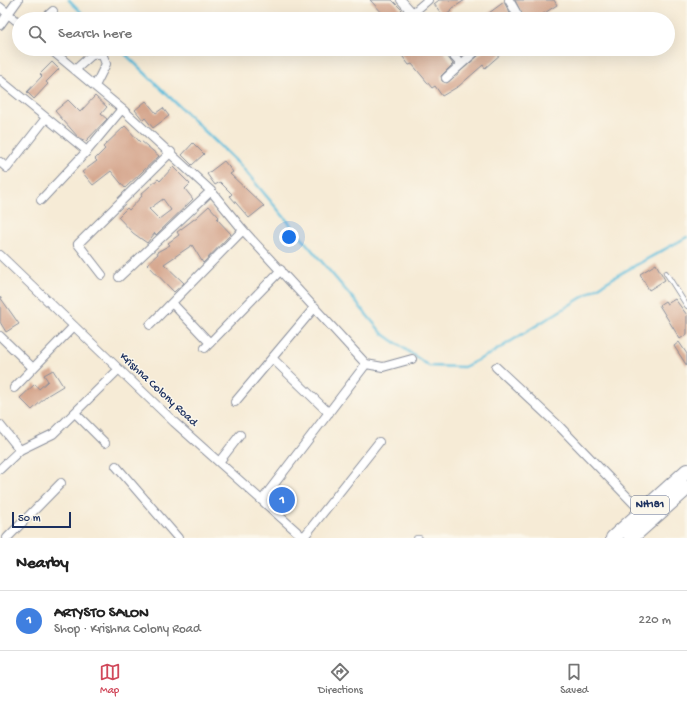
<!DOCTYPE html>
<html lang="en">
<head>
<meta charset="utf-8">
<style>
	:root { --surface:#fff; --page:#f2f2f2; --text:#222; --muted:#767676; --line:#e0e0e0; --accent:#d1495b }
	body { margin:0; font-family:"Gochi Hand",sans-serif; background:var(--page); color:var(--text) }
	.scale { position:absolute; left:12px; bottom:10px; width:59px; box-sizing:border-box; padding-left:4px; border:2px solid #1b2f5e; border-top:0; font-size:11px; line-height:14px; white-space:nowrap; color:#1b2f5e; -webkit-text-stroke:3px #fbf7ec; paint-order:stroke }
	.you { position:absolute; left:289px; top:237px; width:14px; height:14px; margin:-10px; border:3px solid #fff; border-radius:50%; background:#1a73e8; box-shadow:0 0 0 6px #1a73e833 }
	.badge { display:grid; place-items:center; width:26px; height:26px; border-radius:50%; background:var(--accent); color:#fff; font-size:13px; font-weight:700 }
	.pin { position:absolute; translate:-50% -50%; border:2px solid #fff; box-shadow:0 1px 4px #0006 }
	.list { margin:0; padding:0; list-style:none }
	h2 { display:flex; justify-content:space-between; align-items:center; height:52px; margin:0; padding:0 16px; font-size:17px }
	h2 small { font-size:13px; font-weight:400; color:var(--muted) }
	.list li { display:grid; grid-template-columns:26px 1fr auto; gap:12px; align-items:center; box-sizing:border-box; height:60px; padding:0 16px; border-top:1px solid var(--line) }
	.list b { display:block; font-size:15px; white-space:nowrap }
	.list p { margin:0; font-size:13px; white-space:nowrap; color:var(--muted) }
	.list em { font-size:13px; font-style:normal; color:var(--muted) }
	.icon { flex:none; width:22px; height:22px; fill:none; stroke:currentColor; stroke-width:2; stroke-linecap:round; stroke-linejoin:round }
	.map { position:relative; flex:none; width:687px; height:538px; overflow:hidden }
	.search { position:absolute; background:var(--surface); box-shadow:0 4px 16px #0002; left:12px; right:12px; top:12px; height:44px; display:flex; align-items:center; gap:10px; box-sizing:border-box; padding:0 14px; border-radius:22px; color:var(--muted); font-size:15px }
	.sheet { height:112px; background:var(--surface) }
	nav { display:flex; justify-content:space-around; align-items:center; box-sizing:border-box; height:56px; border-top:1px solid var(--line); background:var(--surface); font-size:11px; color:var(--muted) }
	nav a { display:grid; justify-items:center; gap:2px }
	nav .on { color:var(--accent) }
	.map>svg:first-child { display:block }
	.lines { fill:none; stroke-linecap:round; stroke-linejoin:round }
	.stream { stroke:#5fbedd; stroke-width:2.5 }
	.building { fill:#d5a68d; fill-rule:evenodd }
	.lane-casing { stroke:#888d9a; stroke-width:5.5 }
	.street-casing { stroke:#888d9a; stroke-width:10 }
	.highway-casing { stroke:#888d9a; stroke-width:16 }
	.lane { stroke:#fff; stroke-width:4 }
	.street { stroke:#fff; stroke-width:8 }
	.highway { stroke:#fff; stroke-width:14 }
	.labels { text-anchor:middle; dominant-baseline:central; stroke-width:3; stroke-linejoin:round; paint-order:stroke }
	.shield { fill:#fbf7ec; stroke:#5e6b89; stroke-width:1 }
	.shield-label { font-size:11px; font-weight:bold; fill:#1b2f5e }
	.street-label { font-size:12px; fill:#1b2f5e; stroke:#fbf7ec }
</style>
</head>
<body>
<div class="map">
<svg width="687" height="538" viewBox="0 0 687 538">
	<rect width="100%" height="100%" fill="#fbf7ec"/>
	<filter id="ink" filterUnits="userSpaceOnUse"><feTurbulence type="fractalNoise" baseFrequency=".025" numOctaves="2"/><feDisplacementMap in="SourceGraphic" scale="8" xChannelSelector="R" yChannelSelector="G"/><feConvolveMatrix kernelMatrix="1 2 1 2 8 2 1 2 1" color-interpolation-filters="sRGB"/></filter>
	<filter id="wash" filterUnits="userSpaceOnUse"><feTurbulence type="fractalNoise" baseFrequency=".012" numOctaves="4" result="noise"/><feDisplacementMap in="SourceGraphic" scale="16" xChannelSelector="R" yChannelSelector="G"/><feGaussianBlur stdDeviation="0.9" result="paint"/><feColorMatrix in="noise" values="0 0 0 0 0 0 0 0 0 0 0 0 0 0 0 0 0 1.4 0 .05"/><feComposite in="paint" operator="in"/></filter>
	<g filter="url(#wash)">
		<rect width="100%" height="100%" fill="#f6ebd6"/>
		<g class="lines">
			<path class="stream" d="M69,0l19,19
				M120,49l121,117 141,167 47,33 35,1 28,-14 126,-78 69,-38"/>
		</g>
		<g id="blocks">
			<path class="building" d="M370,0h22l10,10 -8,9h-6z
				M439,0h26l-15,10 1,1 -7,6 -10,-13z
				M515,0h39l3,5 -17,11 1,3h-17z
				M504,2l6,11 -4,5 -22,1 5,-5v-1z
				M397,49h45l11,15 -12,12 1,5 5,2 39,-34h13l3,4 -17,15 -2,-3 -24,21 -17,10 -7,-10 -3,2 -20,-24 -3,1z
				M455,49h14l-7,8z
				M52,62l7,7 -13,13 2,2 -14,15 -7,-7 15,-16 -2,-2z
				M95,96l12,11 -6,7 6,5 -21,22 -7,-3 -24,-27 13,-11 12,12z
				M146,101l10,12 7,-5 6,8 -16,12 -8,-10 -2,2 -8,-10z
				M125,126l15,16 1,-1 18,15 -34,32 -14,-17 -18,14 -11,-13 15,-11 -2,-2 10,-10 -2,-2z
				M193,143l11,11 -12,11 -10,-10z
				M224,161l9,11 -3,2 34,32 -15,12 -19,-22 2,-2 -12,-12 -5,3 -8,-11z
				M173,167l17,17 -5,5 8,10 -37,36 -1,-2 -8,10 -14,-10 -15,-16 9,-9 2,2 13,-14 -1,-2 17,-15 2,2zM163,199l8,11 -12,9 -10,-10z
				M209,206l10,11 -2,2 14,15 -28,29 -11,-18 -28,19 20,19 -10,9 -27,-28 11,-10 -1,-2 13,-7 -2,-2 11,-8 -2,-3 20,-15z
				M656,264l9,16 -16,10 -9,-16z
				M0,297l19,27 -13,8 -6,-10z
				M675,299l12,16v19l-7,5 -21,-34 6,-4 2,3z
				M679,342l8,12v12l-13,-20z
				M53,370l10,16 -15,9 -16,15 -12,-12 15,-14 4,5 9,-8 -4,-6z"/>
		</g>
	</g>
	<g filter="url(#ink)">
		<use href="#blocks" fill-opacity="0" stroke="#888d9a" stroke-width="1"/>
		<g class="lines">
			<g class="lane-casing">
				<path id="lane" d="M666,273l21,33
					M416,538h4"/>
			</g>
			<g class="street-casing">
				<path id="street" d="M401,0l9,10
					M509,0l8,14 -6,5
					M0,7l19,16
					M44,19l9,-8
					M401,19l9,-9 4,2 14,-12
					M0,25l18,-25
					M50,49l72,60
					M447,49l14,15
					M75,70l19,-17 9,3 3,8 -11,22
					M446,78l32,-29
					M0,80l87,71 35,-42 89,82 32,39 123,134 -104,136
					M0,162l7,6 39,-50
					M41,200l46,-49
					M0,255l174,167 130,116
					M102,275l-24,-31 93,-92
					M119,277l92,-86
					M172,303l38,40
					M150,325l93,-95
					M0,336l33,32
					M205,348l76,-78
					M272,358l57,55
					M366,364l17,3 29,-8
					M496,367l64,60 82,85
					M14,388l60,-62
					M235,402l80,-95
					M75,413l30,30
					M0,425l20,25
					M219,462l21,-27
					M116,466l62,72
					M0,469l20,-19 33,-16 66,-65
					M7,538l54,-55
					M303,538l76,-96"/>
			</g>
			<g class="highway-casing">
				<path id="highway" d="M613,538l74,-67
					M631,538l56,-50"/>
			</g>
			<use href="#lane" class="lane"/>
			<use href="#street" class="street"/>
			<use href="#highway" class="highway"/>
		</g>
	</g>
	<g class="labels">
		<rect class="shield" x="631" y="496" width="38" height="18" rx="3"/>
		<g class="shield-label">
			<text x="650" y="505">NH181</text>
		</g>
		<g class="street-label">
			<text transform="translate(158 390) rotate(43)">Krishna Colony Road</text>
		</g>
	</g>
</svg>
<div class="scale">50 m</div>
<div class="you"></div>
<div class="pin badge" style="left:282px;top:500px;background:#3f7fe0">1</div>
<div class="search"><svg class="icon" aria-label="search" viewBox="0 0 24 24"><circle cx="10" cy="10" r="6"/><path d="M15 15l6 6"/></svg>Search here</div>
</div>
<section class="sheet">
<h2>Nearby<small></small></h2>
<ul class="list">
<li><span class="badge" style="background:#3f7fe0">1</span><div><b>ARTYSTO SALON</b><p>Shop · Krishna Colony Road</p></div><em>220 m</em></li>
</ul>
</section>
<nav>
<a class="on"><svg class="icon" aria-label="map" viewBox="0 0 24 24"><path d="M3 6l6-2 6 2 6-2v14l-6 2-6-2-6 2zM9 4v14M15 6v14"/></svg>Map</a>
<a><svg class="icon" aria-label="directions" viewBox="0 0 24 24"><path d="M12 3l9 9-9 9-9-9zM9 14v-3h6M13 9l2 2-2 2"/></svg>Directions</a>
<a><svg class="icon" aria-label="saved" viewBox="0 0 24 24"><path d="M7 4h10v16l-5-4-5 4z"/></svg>Saved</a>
</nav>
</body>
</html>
